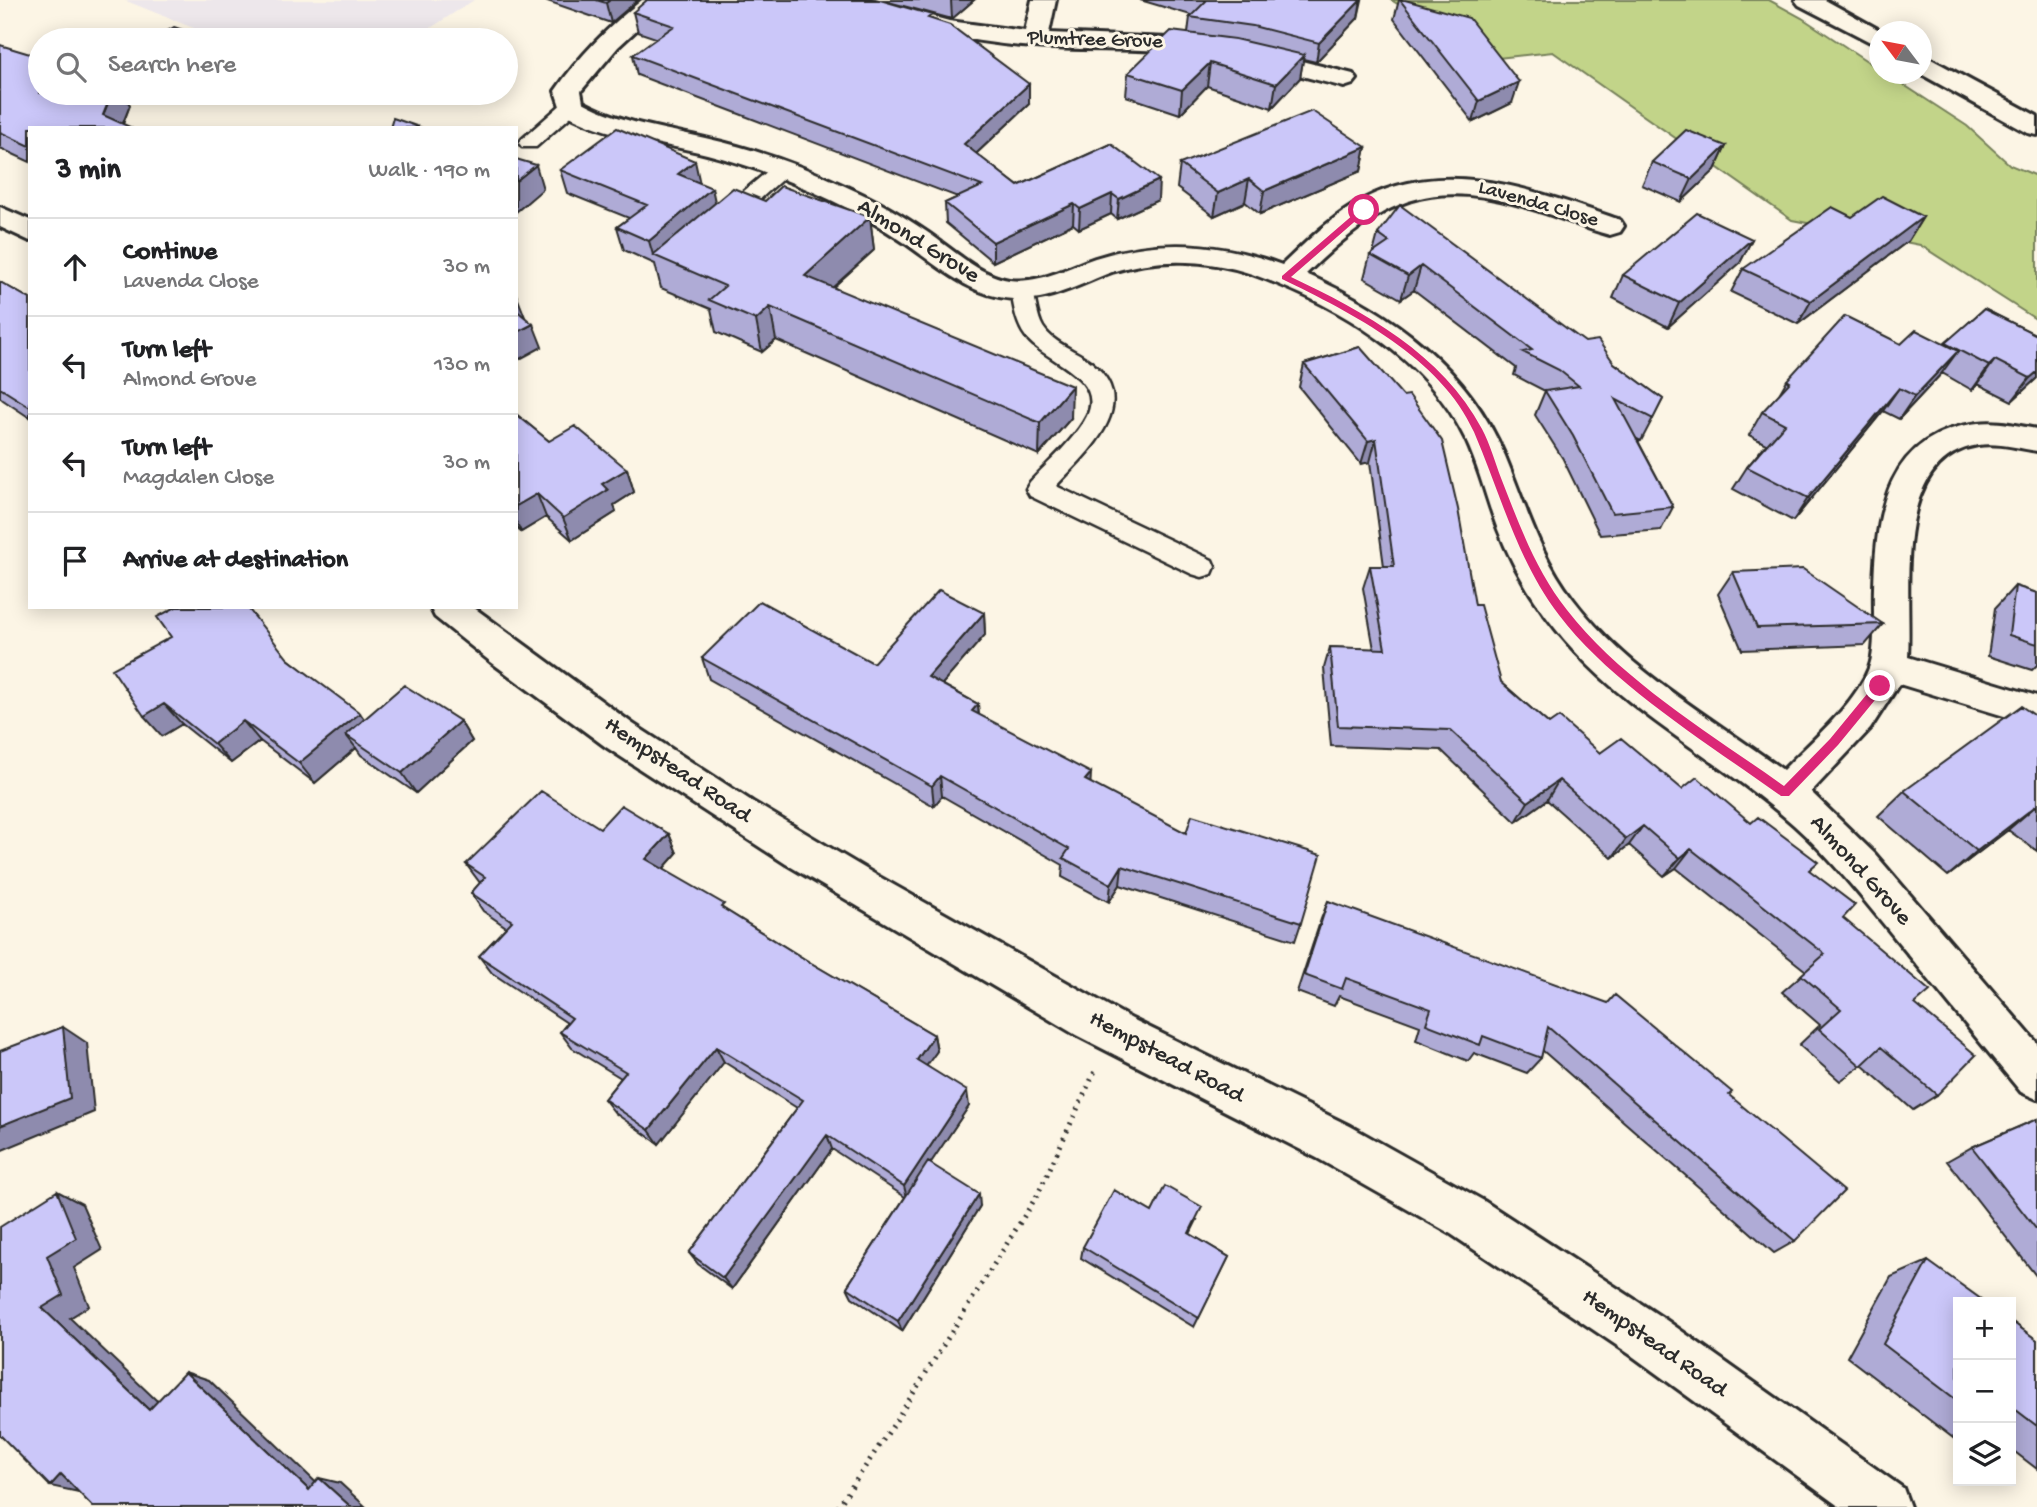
<!DOCTYPE html>
<html lang="en">
<head>
<meta charset="utf-8">
<style>
	:root { --surface:#fff; --page:#f2f2f2; --text:#202124; --muted:#757577; --line:#e0e0e0 }
	body { margin:0; font-family:"Gochi Hand",sans-serif; background:var(--page); color:var(--text) }
	.controls { position:absolute; right:21px; bottom:21px; display:grid; overflow:hidden; border-radius:0px; box-shadow:0 4px 18px #0003 }
	.controls button { width:63px; height:63px; display:grid; place-items:center; padding:0; border:0; border-bottom:2px solid var(--line); background:var(--surface); color:var(--text); font:35px sans-serif }
	.compass { position:absolute; left:1869px; top:21px; width:63px; height:63px; border-radius:50%; background:var(--surface); box-shadow:0 4px 18px #0003; rotate:302deg }
	.stop { position:absolute; width:21px; height:21px; margin:-16px; border:5px solid #db2777; border-radius:50%; background:#fff }
	.stop.end { background:#db2777; border-color:#fff; box-shadow:0 2px 7px #0008 }
	.list { margin:0; padding:0; list-style:none }
	h2 { display:flex; justify-content:space-between; align-items:center; height:91px; margin:0; padding:0 28px; font-size:30px }
	h2 small { font-size:23px; font-weight:400; color:var(--muted) }
	.list li { display:grid; grid-template-columns:46px 1fr auto; gap:21px; align-items:center; box-sizing:border-box; height:98px; padding:0 28px; border-top:2px solid var(--line) }
	.list b { display:block; font-size:26px; white-space:nowrap }
	.list p { margin:0; font-size:23px; white-space:nowrap; color:var(--muted) }
	.list em { font-size:23px; font-style:normal; color:var(--muted) }
	.icon { flex:none; width:38px; height:38px; fill:none; stroke:currentColor; stroke-width:2; stroke-linecap:round; stroke-linejoin:round }
	.map { position:relative; flex:none; width:2037px; height:1507px; overflow:hidden }
	.search { position:absolute; background:var(--surface); box-shadow:0 4px 18px #0003; left:28px; top:28px; width:490px; height:77px; display:flex; align-items:center; gap:18px; box-sizing:border-box; padding:0 24px; border-radius:38px; color:var(--muted); font-size:26px }
	.panel { position:absolute; background:var(--surface); box-shadow:0 4px 18px #0003; left:28px; top:126px; width:490px; height:483px; border-radius:0px }
	.map>svg:first-child { display:block }
	.built { fill:#ede7eb }
	.green { fill:#c2d489; stroke:#76805a; stroke-width:2 }
	.lines { fill:none; stroke-linecap:round; stroke-linejoin:round }
	.service-casing { stroke:#2b2b2b; stroke-width:5 }
	.minor-casing { stroke:#2b2b2b; stroke-width:6 }
	.tertiary-casing { stroke:#2b2b2b; stroke-width:6 }
	.path { stroke:#2b2b2b; stroke-width:5; stroke-dasharray:2 6; stroke-linecap:butt }
	.service { fill:#fcf5e5; fill-rule:evenodd }
	.minor { fill:#fcf5e5; fill-rule:evenodd }
	.tertiary { fill:#fcf5e5; fill-rule:evenodd }
	.wall { fill:#afabd6; stroke:#2b2b2b; stroke-width:2 }
	.shaded-wall { fill:#8e8bae; stroke:#2b2b2b; stroke-width:2 }
	.building { fill:#cbc7f9; stroke:#2b2b2b; stroke-width:2 }
	.route { fill:#db2777 }
	.labels { text-anchor:middle; dominant-baseline:central; stroke-width:6; stroke-linejoin:round; paint-order:stroke }
	.far-street-label { font-size:21px; fill:#2b2b2b; stroke:#fcf5e5 }
	.street-label { font-size:24px; fill:#2b2b2b; stroke:#fcf5e5 }
</style>
</head>
<body>
<div class="map">
<svg width="2037" height="1507" viewBox="0 0 2037 1507">
	<rect width="100%" height="100%" fill="#fcf5e5"/>
	<filter id="ink" filterUnits="userSpaceOnUse"><feTurbulence type="fractalNoise" baseFrequency=".0143" numOctaves="2"/><feDisplacementMap in="SourceGraphic" scale="14" xChannelSelector="R" yChannelSelector="G"/><feConvolveMatrix kernelMatrix="1 2 1 2 8 2 1 2 1" color-interpolation-filters="sRGB"/></filter>
	<g filter="url(#ink)">
		<path class="built" d="M124,0h350l-62,40h-189z"/>
		<path class="green" d="M1391,0h378l33,18 77,51 1,5h7l80,52 43,39 27,11v144l-117,-75 -128,-25 -239,-168 -64,7z"/>
		<g class="lines">
			<g class="service-casing">
				<path id="service" d="M571,100l7,2 3,4 -3,4 -42,37h-14l-3,-4 3,-4 42,-37z
					M782,163l7,2 4,4 -4,4 -60,54h-16l-3,-5 3,-5 62,-52z
					M1022,284l8,2 3,5c3,11 4,26 10,36 11,17 33,23 48,35 53,42 -4,91 -35,124l156,74 3,7 -3,7 -10,3 -10,-3 -162,-78 -4,-7 4,-7c18,-20 44,-41 57,-66 19,-40 -44,-55 -61,-79 -10,-13 -12,-30 -15,-46l3,-5z"/>
			</g>
			<g class="minor-casing">
				<path id="minor" d="M642,0h27l-51,47 -37,44 2,11c38,21 80,26 122,36 50,11 98,28 144,50 28,12 53,27 78,44 24,16 53,44 82,48 32,4 57,-12 86,-22 63,-20 125,-16 187,7 22,-21 44,-43 70,-59 86,-54 181,-16 268,14l4,6 -4,6 -10,3c-24,-6 -47,-17 -71,-24 -110,-36 -153,-14 -233,63 85,38 162,93 199,182 21,50 34,99 68,143 55,73 137,117 210,171 27,-28 72,-65 86,-102 8,-20 4,-57 5,-80 2,-78 13,-153 104,-165 19,-3 40,3 59,6v22c-19,-3 -40,-9 -59,-6 -88,14 -66,148 -70,212l129,39v30l-138,-42 -29,45 -59,63 64,62 162,189v56l-16,-7c-42,-51 -84,-103 -126,-154 -32,-39 -63,-79 -101,-113 -71,-63 -158,-106 -222,-177 -32,-35 -58,-77 -75,-121 -11,-29 -18,-60 -32,-89 -39,-82 -131,-135 -213,-164 -44,-15 -95,-17 -140,-2 -32,12 -64,31 -99,27 -43,-3 -75,-33 -108,-56 -24,-16 -48,-31 -74,-43 -40,-19 -81,-35 -124,-46 -50,-12 -100,-17 -145,-42l-7,-21c24,-35 54,-65 87,-91z
					M835,0h36l78,21 76,10 7,-31h24l-7,33 144,6 57,9 103,26 4,5 -4,5 -9,3c-50,-13 -99,-27 -150,-33 -53,-7 -106,-3 -159,-7 -67,-4 -132,-21 -196,-42z
					M0,207l30,13v21l-30,-14z
					M430,607h43l160,117 120,78 123,73 256,144 218,107 134,75 182,119 237,168 7,19h-70l-209,-152 -180,-121 -134,-76 -241,-123 -290,-171 -180,-117 -115,-85 -56,-45z"/>
			</g>
			<g class="tertiary-casing">
				<path id="tertiary" d="M1795,0h30l58,32h-3v15l-81,-42z
					M1922,56l9,3 106,57v19l-9,-2 -107,-59z"/>
			</g>
			<path class="path" d="M838,1507l56,-83 144,-230 57,-123"/>
			<use href="#service" class="service"/>
			<use href="#minor" class="minor"/>
			<use href="#tertiary" class="tertiary"/>
		</g>
		<path class="wall" d="M546,0h92l-27,23 -64,-22z
			M881,0h93l-22,19z
			M1140,0h222l-4,18 -42,44 -13,-3 -3,19 -28,30 -65,-22 -27,28 -54,-18 2,-23 60,-40 2,-16 1,-2z
			M1399,0h6l107,103 -39,19 -79,-103z
			M633,12l299,7 97,85 -53,50 42,32 93,-42 47,56 -41,19 -6,-5 -32,15 -6,-5 -80,38 -47,-39 -1,-20 13,-6 -321,-122 -4,-20 23,-17 -18,-6z
			M0,45l40,48h83l7,12 -7,19 -93,4v34l-30,-14z
			M155,93h37l-13,8z
			M1726,146l-11,24 -34,32 -39,-17 10,-23z
			M1366,147l-5,24 -101,43 -15,-12 -31,14 -37,-28 3,-24z
			M560,170l139,13 16,19 50,-1 105,16 4,33 -41,37 238,131 -32,37 -263,-115 -14,12 -46,-20 -5,-23 -50,-21 -6,-24 -31,-14 -7,-23 12,-9 -62,-25z
			M1852,217h71l-15,24 -110,83 -67,-32 12,-23z
			M1378,234l236,129 49,36 -22,42 -4,-2 36,68 -12,23 -61,5 -37,-76 -28,-44 10,-24 -31,-16 2,-7 -102,-78 -13,9 -37,-21 6,-23 3,-2z
			M1752,239l-12,24 -72,64 -55,-29 10,-23z
			M0,282l30,17v119l-27,-18 -3,-3z
			M1984,309l53,26v43l-25,23 -34,-17 -6,6 -30,-17 -43,46 -16,-8 -90,110 -60,-32 14,-22 19,-23 -17,-9 13,-23 17,-18 8,-14 114,-36h44z
			M1360,347l115,258 26,77 48,42 51,29 82,36 127,81 34,48 72,86 22,91 -24,15 -51,-45 -22,16 -41,-36 21,-20 -38,-33 24,-21 -130,-103 -12,8 -35,-31 -17,13 -65,-58 -31,22 -75,-72 -110,-4 -7,-78 6,-21 44,2 -11,-61 7,-22h14l-14,-104 -9,2 -62,-77 5,-23z
			M516,414l33,27 78,28 7,23 -20,13 2,7 -44,28 -26,-23 -25,15 -5,-4z
			M1733,572l150,52 -18,21 -123,5 -24,-56z
			M2015,586l22,7v72l-5,5 -44,-14 7,-48z
			M984,613l1,22 -43,49 36,20 1,11 111,68 211,140 -6,18 -175,-56 -11,17 -47,-25 1,-12 -121,-69 -8,10 -225,-127 -7,-21 171,5z
			M171,637l117,22 76,60 96,2 12,20 -56,52 -55,-38 -5,-7 -41,35 -55,-42 -29,22 -49,-39 -20,12z
			M2037,717v134l-29,-21 -60,46 -70,-60 26,-25z
			M600,828l69,6 8,19 -14,16 64,42 84,52 123,72 3,16 -11,14 43,41 -39,57 50,43 -78,125 -50,-34 -5,-10 58,-90 -73,-48 -100,140 -34,-25 -9,-11 108,-145 -73,-46 -65,82 -44,-31 -11,-14 17,-21 -49,-30 -12,-16 7,-9 -75,-50 -13,-17 27,-29 -23,-16 -12,-18 9,-10 -14,-19z
			M1328,901l401,194 66,146 -21,12 -232,-203 -1,8 -14,15 -53,-20 -6,8 -52,-21 4,-14 -81,-30 -5,10 -37,-14 24,-73z
			M2037,1119v158l-90,-116 25,-14z
			M1152,1212l45,8 -7,14 39,23 -35,70 -113,-69 2,-11z
			M1928,1261l30,41v139h-1l-110,-84 44,-80z
			M2011,1321l26,19v129l-26,-20z"/>
		<path class="shaded-wall" d="M610,0h28l-27,23 -5,-20z
			M951,0h23l-22,19z
			M1361,0l-3,18 -42,44 3,-19z
			M1304,55l-4,23 -28,30 4,-24z
			M1210,63l-3,23 -27,28 2,-24z
			M1519,82l-7,21 -39,19 6,-21z
			M1029,84v20l-64,60 -1,-20z
			M112,93h11l7,12 -9,23 -18,-13z
			M174,93h18l-13,8z
			M1726,146l-11,24 -34,32 11,-23z
			M1366,147l-5,24 -101,43 4,-23z
			M695,161l5,23 -22,-10z
			M536,165l7,24 -27,23v-31z
			M1249,179l-4,23 -31,14 4,-23z
			M1159,180l-1,20 -41,19 2,-20z
			M712,188l5,23 -64,44 -4,-14z
			M1112,194l-1,20 -32,15 1,-20z
			M1074,204l-1,20 -80,38v-20z
			M870,217l4,33 -64,58 -5,-32z
			M1923,217l-15,24 -110,83 13,-23z
			M1752,239l-12,24 -72,64 11,-24z
			M1421,266l-7,24 -13,9 7,-23z
			M516,294l9,23 -9,5z
			M770,307l6,33 -14,12 -6,-32z
			M533,324l9,23 -26,14v-28z
			M1958,351l-17,23 -42,45 16,-23z
			M1995,360l-17,24 -6,6 17,-24z
			M2037,372v6l-25,23 18,-23z
			M1072,386l-1,32 -32,37 1,-32z
			M1899,388l-16,23 -90,110 15,-23z
			M1376,439l-6,23 -9,2 7,-23z
			M627,469l7,23 -20,13 2,7 -44,28 -9,-22 39,-34z
			M537,494l9,23 -25,15 -5,-11v-15z
			M984,613l1,22 -55,63 -2,-21z
			M164,704l18,20 -20,12 -18,-20z
			M978,704l1,20 -7,-13z
			M360,713l14,20 -28,2 10,13 -41,35 -16,-20z
			M243,721l17,20 -29,22 -17,-19z
			M460,721l12,20 -56,52 -14,-20z
			M1091,773l-1,19 -5,-12z
			M940,776l2,20 -8,10 -2,-20z
			M1559,780l-12,20 -31,22 12,-20z
			M2037,805l-29,25 -60,46 29,-25z
			M1643,826l-14,19 -17,13 14,-19z
			M669,834l8,19 -22,25 -9,-19z
			M1691,849l-15,19 -12,8 16,-18z
			M1122,866l-2,19 -11,17 2,-18z
			M63,1027l24,16 7,69 -94,39v-25z
			M934,1035l3,16 -17,24 -3,-15z
			M716,1047l8,15 -65,82 -10,-14z
			M967,1091l2,15 -62,92 -3,-12z
			M827,1135l5,14 -100,140 -9,-11z
			M57,1191l25,13 20,46 -28,18 15,38 -19,12 104,99 -25,-7 -107,-102 5,-52z
			M979,1194l1,12 -78,125 -4,-10z
			M185,1372l24,8 121,116 -21,-6z
			M61,1474l18,18 -29,-6z
			M319,1478l21,5 26,24h-15z"/>
		<path class="building" d="M596,0h14l-4,3z
			M647,0h233l52,15 -4,3 22,7 79,59 -65,60 54,42 93,-42 48,36 -40,19 -7,-5 -32,15 -6,-5 -81,38 -48,-39 37,-17 -349,-131 41,-29 -41,-14z
			M1205,0h156l-42,43 -66,-17 -63,-9 17,-17z
			M1400,0h5l64,18 50,64 -40,19z
			M174,27l37,13h-59z
			M1171,31l64,8 69,16 -28,29 -66,-21 -28,27 -54,-17z
			M0,45l40,12v36h72l-9,22 29,13h-102v18l-30,-14z
			M1312,111l54,36 -102,44 -15,-12 -31,14 -38,-29z
			M393,118l29,10h-32z
			M617,128l78,33 -17,13 34,14 -63,53 -32,-14 30,-22 -87,-35z
			M1686,130l40,16 -34,33 -40,-17z
			M516,159l20,6 -20,16z
			M781,186l89,31 -65,59 267,110 -32,37 -270,-116 -14,13 -47,-20 16,-14 -72,-31 80,-67 32,13z
			M1882,196l41,21 -112,84 -68,-32 89,-62 20,10z
			M1400,205l185,137 13,-2 16,23 49,36 -10,20 -38,-20 58,108 -61,6 -39,-77 -28,-45 34,-5 -20,-16 -36,-18 9,-2 -111,-84 -13,10 -38,-21 19,-13 -11,-8z
			M1697,213l55,26 -73,64 -56,-28z
			M0,282l30,17v108l-30,-19z
			M1984,309l53,26v37l-7,6 -35,-18 -6,6 -44,-23z
			M516,310l17,14 -17,9z
			M1845,316l56,28 15,-14 42,21 -43,45 -16,-8 -91,110 -61,-31 38,-43 -23,-12 28,-30 -3,-2z
			M1360,347l43,49 6,-1 33,46 16,68 17,96h5l21,77 48,42 10,-7 41,36 21,-15 61,51 15,-12 54,46 7,-6 60,45 -9,8 46,35 -12,13 87,73 -15,13 61,51 -39,40 -56,-48 -20,19 -42,-37 22,-20 -40,-34 24,-21 -134,-105 -11,9 -37,-32 -17,13 -67,-59 -31,22 -78,-72 -112,-4 -8,-79 55,2 -15,-83h24l-18,-127 -8,2 -64,-77z
			M516,414l33,27 26,-15 52,43 -25,15 6,6 -45,28 -26,-24 -21,12z
			M1803,569l80,55 -126,4 -24,-56z
			M2015,586l22,7v51l-28,-9z
			M939,590l45,23 -56,64 50,27 -6,7 119,62 -6,7 101,53 6,-18 129,40 -20,68 -179,-57 -11,18 -48,-26 6,-9 -129,-73 -8,10 -230,-128 58,-57 113,62z
			M176,607h71l41,52 72,54 -61,50 -56,-42 -29,23 -50,-40 -20,12 -32,-47 59,-32 -14,-20z
			M404,685l56,36 -58,52 -56,-38z
			M2021,706l16,11v88l-60,46 -73,-60z
			M541,791l59,37 21,-23 48,29 -23,25 78,45 -3,3 90,56 123,72 -17,25 50,31 -63,95 -77,-51 -104,143 -34,-25 114,-153 -87,-53 -67,83 -45,-31 22,-27 -66,-40 12,-14 -93,-62 33,-35 -41,-28 14,-16 -19,-13z
			M1328,901l280,102 7,-8 117,97 -3,3 115,96 -49,50 -247,-214 -7,31 -58,-22 -3,9 -54,-21 5,-15 -85,-31 -4,11 -38,-14z
			M63,1027l7,71 -70,28v-75z
			M2037,1119v111l-65,-83z
			M928,1162l51,32 -81,127 -51,-34z
			M1165,1186l37,21 -13,26 40,24 -30,61 -116,-71 31,-57 38,22z
			M57,1191l19,47 -29,18 16,39 -21,13 107,102 36,-38 124,118 10,-12 32,29h-258l-32,-33 -11,12 -50,-51v-208z
			M1928,1261l57,41h-27v99l-75,-57z
			M2011,1321l26,19v86l-26,-20z"/>
	</g>
	<path class="route" d="M1361,208l7,2 -77,67c74,35 151,77 191,152 8,15 13,33 19,49 18,46 35,93 66,132 55,71 144,124 217,176l46,-47 46,-56h8v6l-46,56 -49,51h-8c-71,-51 -170,-112 -222,-181 -42,-55 -58,-120 -85,-183 -33,-74 -122,-119 -192,-153v-3z"/>
	<g class="labels">
		<g class="far-street-label">
			<text transform="translate(1095 41) rotate(2)">Plumtree Grove</text>
			<text transform="translate(1538 205) rotate(16)">Lavenda Close</text>
		</g>
		<g class="street-label">
			<text transform="translate(918 242) rotate(32)">Almond Grove</text>
			<text transform="translate(677 771) rotate(34)">Hempstead Road</text>
			<text transform="translate(1860 871) rotate(48)">Almond Grove</text>
			<text transform="translate(1166 1058) rotate(28)">Hempstead Road</text>
			<text transform="translate(1654 1344) rotate(35)">Hempstead Road</text>
		</g>
	</g>
</svg>
<div class="controls">
<button>+</button>
<button>−</button>
<button><svg class="icon" aria-label="layers" viewBox="0 0 24 24"><path d="M12 4l9 5-9 5-9-5zM3 14l9 5 9-5"/></svg></button>
</div>
<svg class="compass" viewBox="-18 -18 36 36"><path d="M0-13l5 13h-10z" fill="#e53935"/><path d="M0 13l5-13h-10z" fill="#757577"/></svg>
<div class="stop" style="left:1364px;top:210px"></div>
<div class="stop end" style="left:1880px;top:686px"></div>
<div class="search"><svg class="icon" aria-label="search" viewBox="0 0 24 24"><circle cx="10" cy="10" r="6"/><path d="M15 15l6 6"/></svg>Search here</div>
<section class="panel">
<h2>3 min<small>Walk · 190 m</small></h2>
<ul class="list">
<li><svg class="icon" aria-label="ahead" viewBox="0 0 24 24"><path d="M12 20V5M6 11l6-6 6 6"/></svg><div><b>Continue</b><p>Lavenda Close</p></div><em>30 m</em></li>
<li><svg class="icon" aria-label="left" viewBox="0 0 24 24"><path d="M17 20v-9H6M10 6l-5 5 5 5"/></svg><div><b>Turn left</b><p>Almond Grove</p></div><em>130 m</em></li>
<li><svg class="icon" aria-label="left" viewBox="0 0 24 24"><path d="M17 20v-9H6M10 6l-5 5 5 5"/></svg><div><b>Turn left</b><p>Magdalen Close</p></div><em>30 m</em></li>
<li><svg class="icon" aria-label="arrive" viewBox="0 0 24 24"><path d="M6 21V4h12l-3 4 3 4H6"/></svg><div><b>Arrive at destination</b></div></li>
</ul>
</section>
</div>
</body>
</html>
